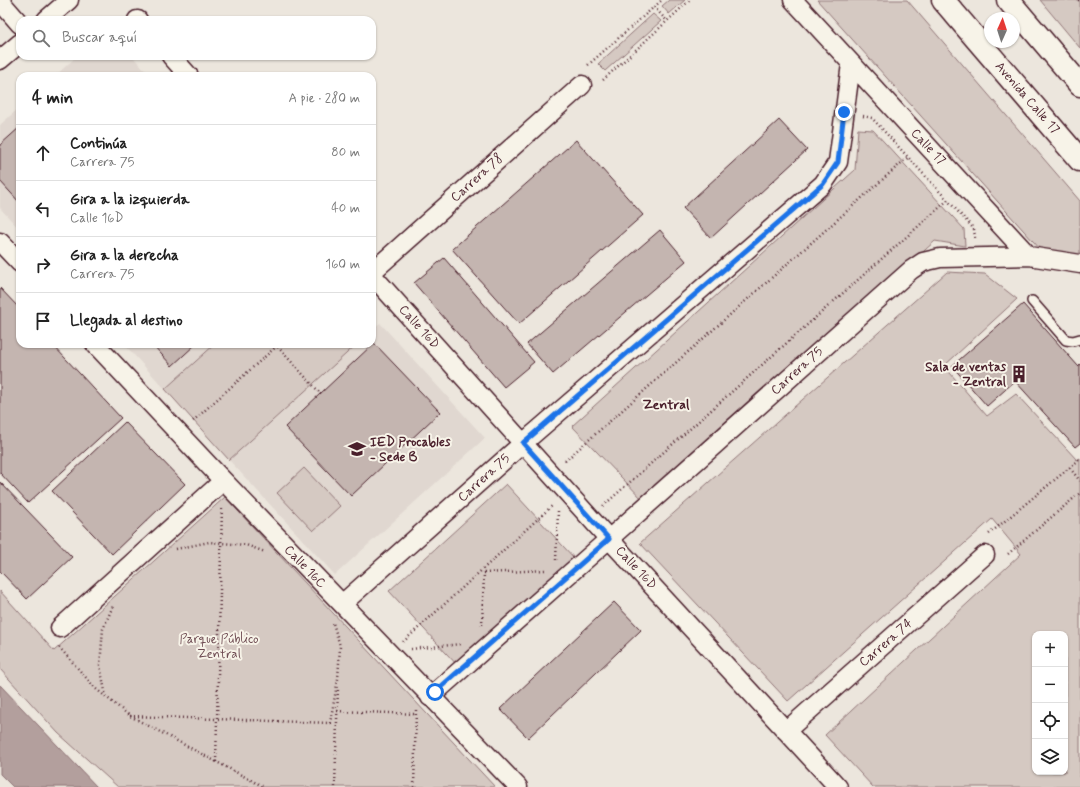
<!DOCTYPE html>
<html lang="es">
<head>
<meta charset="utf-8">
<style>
	:root { --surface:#fff; --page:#f6f6f6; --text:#222; --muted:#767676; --line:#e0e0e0 }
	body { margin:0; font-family:Mynerve,sans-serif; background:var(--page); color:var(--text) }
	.controls { position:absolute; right:12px; bottom:12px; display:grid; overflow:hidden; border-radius:8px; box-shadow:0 1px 3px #0004 }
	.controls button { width:36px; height:36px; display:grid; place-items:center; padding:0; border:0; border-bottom:1px solid var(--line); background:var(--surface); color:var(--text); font:20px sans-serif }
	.compass { position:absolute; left:984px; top:12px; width:36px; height:36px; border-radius:50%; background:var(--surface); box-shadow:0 1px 3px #0004; rotate:3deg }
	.stop { position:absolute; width:12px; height:12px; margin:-9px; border:3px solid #1a73e8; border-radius:50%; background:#fff }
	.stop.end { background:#1a73e8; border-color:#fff; box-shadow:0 1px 4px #0008 }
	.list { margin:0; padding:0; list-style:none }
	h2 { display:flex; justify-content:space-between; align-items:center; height:52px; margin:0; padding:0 16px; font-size:17px }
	h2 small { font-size:13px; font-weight:400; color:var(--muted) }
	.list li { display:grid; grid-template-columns:26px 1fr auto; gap:12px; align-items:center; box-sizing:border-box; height:56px; padding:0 16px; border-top:1px solid var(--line) }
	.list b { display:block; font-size:15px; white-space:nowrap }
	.list p { margin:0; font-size:13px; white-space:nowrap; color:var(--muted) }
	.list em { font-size:13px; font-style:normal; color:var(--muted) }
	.icon { flex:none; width:22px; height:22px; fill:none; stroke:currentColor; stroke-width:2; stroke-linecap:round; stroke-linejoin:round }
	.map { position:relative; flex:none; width:1080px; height:787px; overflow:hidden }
	.search { position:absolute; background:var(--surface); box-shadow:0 1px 3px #0004; left:16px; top:16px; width:360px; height:44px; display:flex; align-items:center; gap:10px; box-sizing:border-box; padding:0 14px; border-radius:12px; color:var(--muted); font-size:15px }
	.panel { position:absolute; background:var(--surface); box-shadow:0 1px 3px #0004; left:16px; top:72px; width:360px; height:276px; border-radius:12px }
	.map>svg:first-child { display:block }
	.built { fill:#e0d7d0 }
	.green { fill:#d5c9c2; stroke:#907476; fill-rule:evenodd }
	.water { fill:#b39f9d; stroke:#896c6f }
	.building { fill:#c4b5b0; stroke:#4a1f2b }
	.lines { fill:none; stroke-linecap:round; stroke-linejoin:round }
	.service-casing { stroke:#4a1f2b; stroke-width:12 }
	.minor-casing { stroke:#4a1f2b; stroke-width:21 }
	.primary-casing { stroke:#4a1f2b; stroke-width:25 }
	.path { stroke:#4a1f2b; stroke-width:2.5; stroke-dasharray:1 3; stroke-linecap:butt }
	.service { stroke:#f7f3e8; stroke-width:9 }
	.minor { stroke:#f7f3e8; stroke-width:18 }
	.primary { stroke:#f7f3e8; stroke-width:22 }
	.path-bridge { stroke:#4a1f2b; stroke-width:2.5; stroke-dasharray:1 3; stroke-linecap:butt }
	.route { stroke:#1a73e8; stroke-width:5 }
	.labels { text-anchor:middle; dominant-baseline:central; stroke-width:4; stroke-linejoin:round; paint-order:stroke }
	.street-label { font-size:13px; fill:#4a1f2b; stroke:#f7f3e8 }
	.poi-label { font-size:13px; font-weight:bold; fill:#4a1f2b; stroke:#f7f3e8; text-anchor:end }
	.park-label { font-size:13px; fill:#6d4a51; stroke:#f7f3e8 }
	.neighbourhood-label { font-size:14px; font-weight:bold; fill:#4a1f2b; stroke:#f7f3e8 }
</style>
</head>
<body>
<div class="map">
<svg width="1080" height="787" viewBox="0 0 1080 787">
	<rect width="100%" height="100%" fill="#ece6dd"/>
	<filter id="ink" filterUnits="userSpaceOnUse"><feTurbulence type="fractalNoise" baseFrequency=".025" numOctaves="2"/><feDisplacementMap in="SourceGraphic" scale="8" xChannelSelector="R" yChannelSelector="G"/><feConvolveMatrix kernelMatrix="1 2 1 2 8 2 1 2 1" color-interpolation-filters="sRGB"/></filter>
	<g filter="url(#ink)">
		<path class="built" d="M77,56h55l19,20h-96z
			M20,107v123l-20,-22v-83z
			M380,323l105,115 -150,137 -106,-115 128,-116h15v-14z
			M124,344h91l-50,45z"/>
		<path class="green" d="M669,0h16l-16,14 -7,-8z
			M817,0h90l173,201v54l-39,-5z
			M1040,0h40v48z
			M653,14l8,7 -56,50 -7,-7z
			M858,129l15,1 91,99 1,17 -30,-5 -290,261 -73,-76 283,-256z
			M947,272l38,2 32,25 -73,67 43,50 29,-22 61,66 3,-2v329h-207l-48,-52 196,-181 -29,-35 -204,182 -148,-158zM1035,634h30v138h-30z
			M215,344h142l-128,116 -64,-71z
			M304,468l36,38 -27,25 -36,-38z
			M506,484l69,75 -117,107 -69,-75z
			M225,497l270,290h-377l-60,-54 -58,-64v-78l54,60z"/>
		<path class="water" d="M0,685l97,102h-84l-13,-13z"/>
		<path class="building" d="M779,120l28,30 -96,88 -28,-30z
			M20,127v76l-20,-22v-36z
			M576,140l67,75 -124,109 -67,-75z
			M660,230l26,31 -133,113 -26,-30z
			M444,258l90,104 -30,25 -90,-104z
			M0,288l20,21v35h32l69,74 -93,85 -28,-30z
			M1023,304l55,62 2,-2v79l-5,4 -60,-66 -28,25 -35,-40z
			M374,343l66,69 -89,84 -66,-69z
			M152,344h44l-24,22z
			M125,422l60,62 -73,70 -60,-63z
			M0,482l72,75 -45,42 -27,-28z
			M614,602l27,28 -113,108 -28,-29z"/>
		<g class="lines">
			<g class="service-casing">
				<path id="service" d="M1032,301l34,39 7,1 7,-2"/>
			</g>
			<g class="minor-casing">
				<path id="minor" d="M793,0l236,256
					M0,1l20,23
					M46,20l23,-20
					M137,20h1
					M171,56l18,20
					M0,60l20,-17
					M0,242l20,21
					M372,272l210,-187
					M372,275l237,264 229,248
					M95,344l121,129 302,314
					M342,604l188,-167 293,-253 15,-22 13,-98
					M60,628l163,-147
					M430,697l171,-151 310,-276 12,-8 17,-4 89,-2 51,8
					M786,731l199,-176"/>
			</g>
			<g class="primary-casing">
				<path id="primary" d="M943,0l137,160
					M1008,0l72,85"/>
			</g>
			<path class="path" d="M1078,0h2
				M654,7l13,14
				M588,65l74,-65
				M603,80l87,-80
				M863,116l9,2 102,111 1,9
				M193,421l86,-77
				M565,461l343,-304
				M1070,468l10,13
				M603,506l345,-306
				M989,534l91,-75
				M176,549l33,-7 37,3 19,7
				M1008,554l72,-61
				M556,560l2,-49
				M482,625l2,-52 61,-3
				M403,642l150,-137
				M59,647l37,42 34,27 134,71
				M411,649l50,-5
				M106,697l-6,-32 3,-36 10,-23
				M337,711l79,3
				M130,716l200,7 8,-44 2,-33 -7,-23
				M216,762l6,-255
				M335,787l3,-100
				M414,787l2,-77"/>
			<use href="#service" class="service"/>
			<use href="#minor" class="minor"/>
			<use href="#primary" class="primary"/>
			<path class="path-bridge" d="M275,344l46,50"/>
		</g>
	</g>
	<g class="lines" filter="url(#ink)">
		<path class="route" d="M435,692l174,-153 -86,-96 300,-259 15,-22 6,-50"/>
	</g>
	<defs>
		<g id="building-bare" transform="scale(1.38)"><path d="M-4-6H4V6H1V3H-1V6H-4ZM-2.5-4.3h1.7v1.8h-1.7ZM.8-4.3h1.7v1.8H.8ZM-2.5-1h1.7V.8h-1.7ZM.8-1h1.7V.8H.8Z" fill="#4a1f2b" stroke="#f7f3e8" stroke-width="2.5" paint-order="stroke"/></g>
		<g id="school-bare" transform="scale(1.38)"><path d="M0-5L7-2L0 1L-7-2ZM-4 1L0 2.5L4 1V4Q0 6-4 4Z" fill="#4a1f2b" stroke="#f7f3e8" stroke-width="2.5" paint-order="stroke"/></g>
	</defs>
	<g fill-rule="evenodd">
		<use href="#building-bare" x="1019" y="374"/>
		<use href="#school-bare" x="357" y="449"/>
	</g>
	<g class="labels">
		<g class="street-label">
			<text transform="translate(1027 98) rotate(49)">Avenida Calle 17</text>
			<text transform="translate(928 147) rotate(47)">Calle 17</text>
			<text transform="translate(477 178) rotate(-42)">Carrera 78</text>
			<text transform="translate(419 327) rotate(48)">Calle 16D</text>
			<text transform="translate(797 371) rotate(-42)">Carrera 75</text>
			<text transform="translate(484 478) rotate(-42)">Carrera 75</text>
			<text transform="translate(305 567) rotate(46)">Calle 16C</text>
			<text transform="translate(636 568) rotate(47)">Calle 16D</text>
			<text transform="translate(886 643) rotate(-41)">Carrera 74</text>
		</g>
		<g class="poi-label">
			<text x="1006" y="367">Sala de ventas<tspan x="1006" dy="15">- Zentral</tspan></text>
			<text x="370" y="442" text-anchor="start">IED Procables<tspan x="370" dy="15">- Sede B</tspan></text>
		</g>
		<g class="park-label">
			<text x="219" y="639">Parque Público<tspan x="219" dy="15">Zentral</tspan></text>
		</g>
		<g class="neighbourhood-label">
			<text x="666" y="405">Zentral</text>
		</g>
	</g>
</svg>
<div class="controls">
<button>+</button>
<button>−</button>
<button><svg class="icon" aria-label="locate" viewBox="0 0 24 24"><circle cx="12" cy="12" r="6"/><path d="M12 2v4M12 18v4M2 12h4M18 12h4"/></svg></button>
<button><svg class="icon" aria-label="layers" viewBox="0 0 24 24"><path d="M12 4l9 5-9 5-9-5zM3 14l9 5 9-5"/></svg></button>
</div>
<svg class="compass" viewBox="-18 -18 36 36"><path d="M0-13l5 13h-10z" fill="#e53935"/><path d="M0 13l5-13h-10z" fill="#767676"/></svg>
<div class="stop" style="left:435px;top:692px"></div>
<div class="stop end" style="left:844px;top:112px"></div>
<div class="search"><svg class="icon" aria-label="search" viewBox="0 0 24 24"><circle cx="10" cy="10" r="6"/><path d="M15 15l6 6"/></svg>Buscar aquí</div>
<section class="panel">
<h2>4 min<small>A pie · 280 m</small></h2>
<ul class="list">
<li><svg class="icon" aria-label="ahead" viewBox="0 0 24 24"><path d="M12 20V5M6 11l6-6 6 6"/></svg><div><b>Continúa</b><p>Carrera 75</p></div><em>80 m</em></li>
<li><svg class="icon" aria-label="left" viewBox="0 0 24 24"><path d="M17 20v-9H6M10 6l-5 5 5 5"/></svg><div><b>Gira a la izquierda</b><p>Calle 16D</p></div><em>40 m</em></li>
<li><svg class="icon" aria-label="right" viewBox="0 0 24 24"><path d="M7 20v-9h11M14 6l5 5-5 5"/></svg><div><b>Gira a la derecha</b><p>Carrera 75</p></div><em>160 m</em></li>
<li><svg class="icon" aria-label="arrive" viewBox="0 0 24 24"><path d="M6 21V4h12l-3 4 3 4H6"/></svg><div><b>Llegada al destino</b></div></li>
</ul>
</section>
</div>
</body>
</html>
